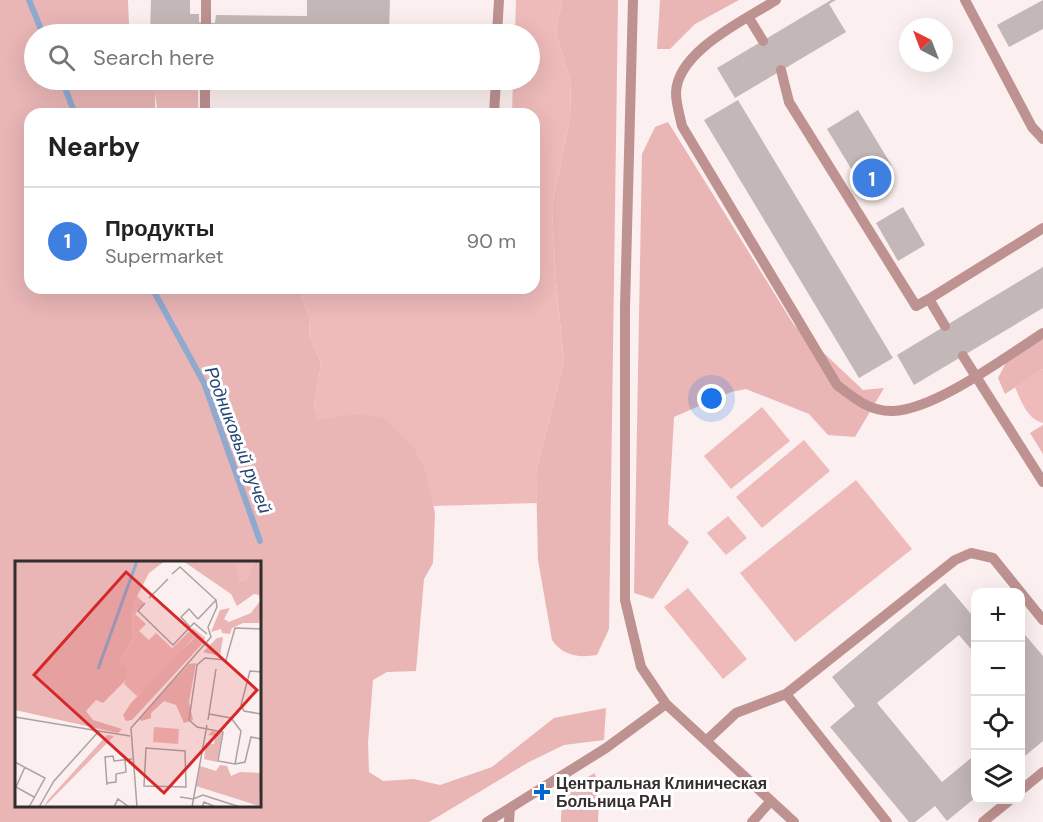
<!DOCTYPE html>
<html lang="en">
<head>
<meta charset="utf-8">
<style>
	:root { --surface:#fff; --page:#f6f6f6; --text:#222; --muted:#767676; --line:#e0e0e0; --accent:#2563eb }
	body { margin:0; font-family:"DM Sans",sans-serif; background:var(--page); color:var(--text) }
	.controls { position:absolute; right:18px; bottom:18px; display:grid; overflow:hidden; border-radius:12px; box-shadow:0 6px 24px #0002 }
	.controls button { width:54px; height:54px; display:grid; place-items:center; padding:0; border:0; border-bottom:2px solid var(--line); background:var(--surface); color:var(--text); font:30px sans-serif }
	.compass { position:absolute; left:899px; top:18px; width:54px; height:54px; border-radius:50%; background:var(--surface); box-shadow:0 6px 24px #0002; rotate:318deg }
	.you { position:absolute; left:712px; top:399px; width:21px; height:21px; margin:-15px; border:4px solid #fff; border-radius:50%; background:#1a73e8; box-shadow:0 0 0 9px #1a73e833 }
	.badge { display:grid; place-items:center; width:39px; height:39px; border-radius:50%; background:var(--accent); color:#fff; font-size:20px; font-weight:700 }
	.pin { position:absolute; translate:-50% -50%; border:3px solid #fff; box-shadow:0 2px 6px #0006 }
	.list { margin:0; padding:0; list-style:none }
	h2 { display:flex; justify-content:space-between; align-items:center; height:78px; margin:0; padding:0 24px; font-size:26px }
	h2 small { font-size:20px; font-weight:400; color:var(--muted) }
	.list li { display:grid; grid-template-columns:39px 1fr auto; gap:18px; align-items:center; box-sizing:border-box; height:108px; padding:0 24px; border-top:2px solid var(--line) }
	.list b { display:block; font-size:22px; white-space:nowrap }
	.list p { margin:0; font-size:20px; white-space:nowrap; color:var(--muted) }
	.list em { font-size:20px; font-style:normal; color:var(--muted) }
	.icon { flex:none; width:33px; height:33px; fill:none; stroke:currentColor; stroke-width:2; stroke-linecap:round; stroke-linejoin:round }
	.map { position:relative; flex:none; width:1043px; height:822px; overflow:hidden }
	.search { position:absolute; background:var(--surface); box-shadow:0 6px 24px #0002; left:24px; top:24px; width:516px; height:66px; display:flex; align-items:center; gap:15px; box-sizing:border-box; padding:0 21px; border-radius:33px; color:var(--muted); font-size:22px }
	.panel { position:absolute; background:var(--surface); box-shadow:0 6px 24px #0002; left:24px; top:108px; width:516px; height:186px; border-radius:18px }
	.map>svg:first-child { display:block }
	.green { fill:#eebaba }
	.forest { fill:#e9b5b5; fill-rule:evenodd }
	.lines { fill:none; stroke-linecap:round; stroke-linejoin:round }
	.stream { stroke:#90aacf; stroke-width:6 }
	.building { fill:#c3b8b7 }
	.service { stroke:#be9291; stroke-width:10 }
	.poi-dot { fill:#0766ce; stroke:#fff; stroke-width:2 }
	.labels { text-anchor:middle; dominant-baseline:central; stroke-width:6; stroke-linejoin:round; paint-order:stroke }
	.poi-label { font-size:16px; font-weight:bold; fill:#332e2e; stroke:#fff; text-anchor:start }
	.water-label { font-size:18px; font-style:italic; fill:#244676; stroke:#fff }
	.inset-river { fill:none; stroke:#90aacf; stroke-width:3 }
	.inset-road { fill:none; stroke:#aba2a2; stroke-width:1.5 }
	.view { fill:#d62828; fill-opacity:0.15; stroke:#d62828; stroke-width:3 }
	.inset-edge { fill:none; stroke:#332e2e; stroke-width:3 }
</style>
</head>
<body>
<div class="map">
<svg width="1043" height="822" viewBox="0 0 1043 822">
	<rect width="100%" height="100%" fill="#fbefef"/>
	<path class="green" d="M516,0h46l-6,33 15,50 -1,34 -18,90 4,74 8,81 -28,110 1,31 -104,3 -6,-32 -69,-61 -40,8 -4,-13 7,-44 -12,-30 1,-15 -12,-31h236v-174h-22l1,-34h17v-46h-15z
		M153,80h45v34h-40z
		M1043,369v54c-16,-4 -22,-22 -28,-36z
		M762,407l28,34 -59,48 -27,-33z
		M804,440l26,31 -68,57 -26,-31z
		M856,480l56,69 -117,93 -55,-69z
		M728,516l19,22 -21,17 -19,-22z
		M688,588l59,71 -24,20 -59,-72z"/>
	<path class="forest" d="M0,0h128l1,25 10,9h-105v46h119l2,3v28l3,3h-128v174h268l12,31 -1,15 12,30 -7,44 4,12 40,-7 26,5 30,30 13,26 8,39 -2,50 -9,16 -8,92 -29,1 -14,8 -5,63 1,29 14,9 31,-2 26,6 52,-18 62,-49 52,-10 -2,32 -40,5 -35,17 -100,60h-429zM260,562v244h-244v-244z
		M562,0h56l-9,629 -12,26c-18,3 -34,1 -45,-15l-14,-80 -2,-88 28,-110 -8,-81 -4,-74 18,-90 1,-34 -15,-50z
		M660,0h79l-44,24 -25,25h-13z
		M668,122l126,203 69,65 21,-2 -29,49 -27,-2 -19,-21 -63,-25 -15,3 -57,25 -6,107 21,18 -36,57 -19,-6 8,-439 13,-27z
		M1043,338v31l-38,25 -7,-16 10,-19z
		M1043,425v29l-13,-21z
		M595,773l4,22 -1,27h-37l1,-32z"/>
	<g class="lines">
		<path class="stream" d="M29,0l14,34
			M62,80l13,34
			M152,288l52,95 56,158"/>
	</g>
	<path class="building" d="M151,0h39v14h9v8l16,1 1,-8 91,1v-16h83l-1,34h-239z
		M831,0h5l-7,4 17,28 -111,66 -18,-30z
		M1043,0v29l-34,18 -12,-22z
		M738,100l155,258 -34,20 -155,-258z
		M858,110l34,56 -31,19 -34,-56z
		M903,207l22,38 -27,16 -22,-38z
		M1043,267v41l-129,77 -17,-30z
		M945,583l26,31 5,-4v45l-17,-20 -82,68 65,79 34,-28v43l-29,24 -12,-15 -20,16h-6l-79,-95 25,-21 -23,-29z
		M1020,629l23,27v85l-23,19v-43l4,-3 -4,-5z"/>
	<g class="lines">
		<path class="service" d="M633,0l-8,308v292l16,67 25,37 128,118
			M776,0c-31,20 -99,51 -100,93 0,11 4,23 6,33l155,259c17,13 33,27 56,26 42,-1 114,-55 150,-78
			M965,0l67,127 11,12
			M749,18l14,23
			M206,23v-23
			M497,34l2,-34
			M781,70l8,32 127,204 13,-7 16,27
			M205,80v34
			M494,114l2,-34
			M929,299l114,-71
			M963,356l80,126
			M706,741l30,-28 50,-19
			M1020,791l23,-19
			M487,822l23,-14
			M509,822l1,-14 96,-60 60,-44
			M752,822l18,-20
			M887,822l-101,-128 169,-134 16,-7 22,5 50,62
			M983,822l27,-22"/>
	</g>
	<path class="poi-dot" d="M539 783h6v6h6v6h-6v6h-6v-6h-6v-6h6z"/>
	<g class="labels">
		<g class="poi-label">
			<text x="556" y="783">Центральная Клиническая<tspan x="556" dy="18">Больница РАН</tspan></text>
		</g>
		<g class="water-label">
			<text transform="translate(238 440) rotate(69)">Родниковый ручей</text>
		</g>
	</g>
	<g transform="translate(15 561)">
		<rect width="246" height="246" fill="#fbefef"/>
		<path d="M216,0h23l-5,18 -10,2zM122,35l7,7 -9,11 11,10 -7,7 10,9 7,-7 16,15 21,-20 10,8 -11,3 -36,42 -19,15 -13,-12 2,-4 -7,-19 13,-21 1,-36zM139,166l25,2 -1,15 -25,-2z" fill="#eebaba"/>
		<path d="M0,0h150l-16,12 -16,31 -1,36 -13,21 8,7 -1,12 -23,23 -7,-3 -10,11 7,9 29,9 -4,4 -103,-23zM168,0h48l6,5 2,15 9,-2 6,-18h7v50l-2,12h-16l-11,5 -2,6 -8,-1 -1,-4 -10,3 9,-22 10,-2 -6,11 5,3 22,-9 9,-12 -1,-6 -5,-1 -17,12 -6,-12zM182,74l8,2 -1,5 -72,78 -6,1 -3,-6 8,-12zM208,76l-3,19 -17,-4 14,-14zM181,102l-7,39 4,18 -9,3 -8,-18 -12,-4 -13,12v5l-10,3 -2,-3 50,-54zM197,170l10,2 -5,29 -13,-3 2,-16 8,1 1,-8 -7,-1zM92,174l7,1 -70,71 4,-7zM205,204l7,1 4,10 9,-4 21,1 -2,33 -63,-20 4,-20 16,5z" fill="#e9b5b5"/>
		<path class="inset-river" d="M83,108l39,-108"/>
		<path class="inset-road" d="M134,37l19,-19M130,42l-7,8 35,34 21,-22 13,11M183,58l18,-19M175,66l-9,-10 8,-8 9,10M246,111l-11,-1 -9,34 3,6 17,3M194,153l22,4 10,13 -6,33 -17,-3 5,-29 -26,-5 -8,-7 8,-55 8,-7 21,2 9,-32 26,1M0,156l84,14M193,159l8,-51M131,187l39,3 1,36 -42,-1zM0,201l30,16 -16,29M220,203l10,-2 6,-25 10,2M10,206l-9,20 18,10M92,222l9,-1v-8l10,-2 -1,-12M92,224l-2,-28 8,-1 1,5 18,-2M165,236l13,2 10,-4 37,12M24,246l15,-26 45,-50 31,5M99,246l4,-8 11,8M122,246l-6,-79 80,-91 -3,-10 9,-20 -1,-7 -36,-33 -8,7M177,246l15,-82M187,246l2,-5 12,5"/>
		<path class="view" d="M111,11l131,118 -93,103 -130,-118z"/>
		<rect width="246" height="246" class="inset-edge"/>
	</g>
</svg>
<div class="controls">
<button>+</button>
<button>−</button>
<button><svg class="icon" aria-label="locate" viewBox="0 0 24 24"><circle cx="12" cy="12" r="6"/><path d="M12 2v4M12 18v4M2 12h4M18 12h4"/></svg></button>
<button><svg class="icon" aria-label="layers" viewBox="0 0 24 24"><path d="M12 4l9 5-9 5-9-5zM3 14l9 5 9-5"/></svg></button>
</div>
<svg class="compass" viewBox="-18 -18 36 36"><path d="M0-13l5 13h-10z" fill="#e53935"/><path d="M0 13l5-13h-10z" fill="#767676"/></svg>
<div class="you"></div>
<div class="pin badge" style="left:872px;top:178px;background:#3f7fe0">1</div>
<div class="search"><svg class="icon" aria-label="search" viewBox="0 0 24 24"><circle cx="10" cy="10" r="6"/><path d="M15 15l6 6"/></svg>Search here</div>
<section class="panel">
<h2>Nearby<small></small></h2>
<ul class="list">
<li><span class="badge" style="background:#3f7fe0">1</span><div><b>Продукты</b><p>Supermarket</p></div><em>90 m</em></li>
</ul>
</section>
</div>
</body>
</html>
